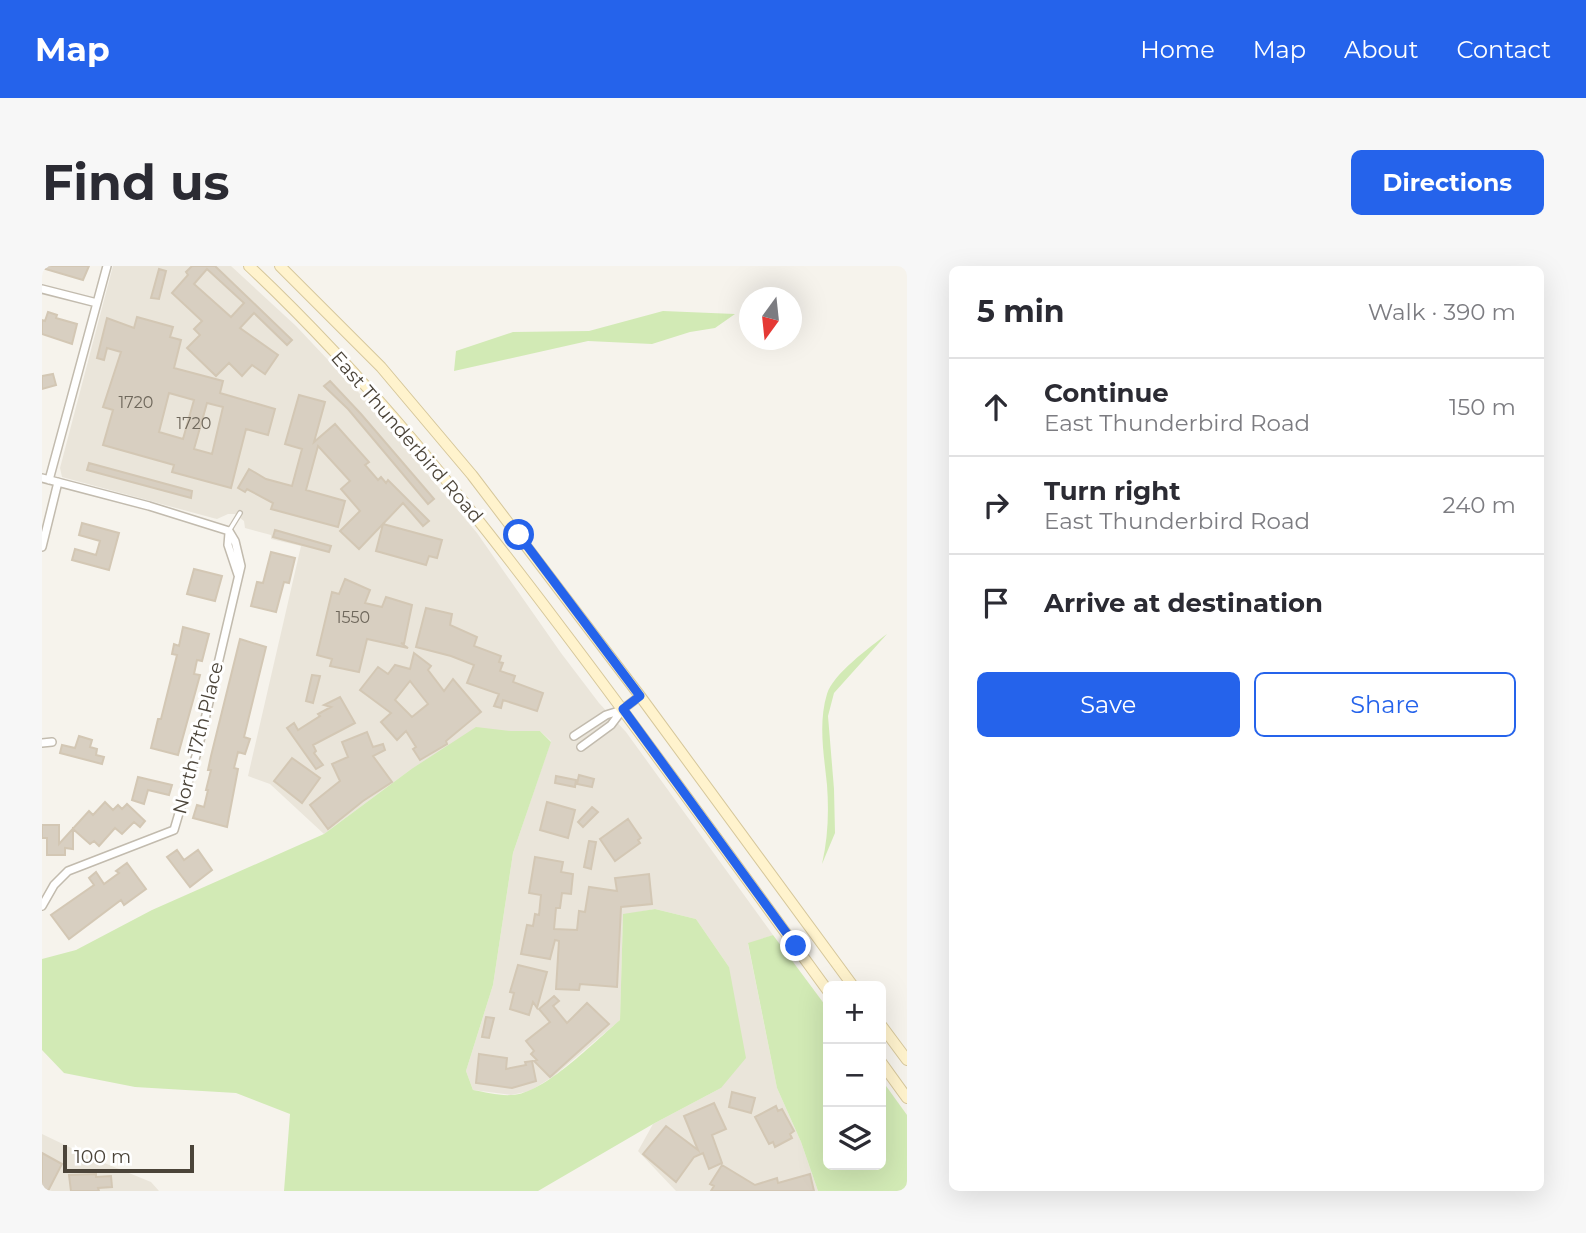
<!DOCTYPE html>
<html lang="en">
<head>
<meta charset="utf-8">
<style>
	:root { --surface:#fff; --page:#f7f7f7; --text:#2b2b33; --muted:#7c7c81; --line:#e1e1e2; --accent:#2563eb }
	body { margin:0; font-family:Montserrat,sans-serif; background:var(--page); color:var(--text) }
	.controls { position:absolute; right:21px; bottom:21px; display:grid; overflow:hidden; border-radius:10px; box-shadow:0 7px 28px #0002 }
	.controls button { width:63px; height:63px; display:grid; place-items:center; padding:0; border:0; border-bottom:2px solid var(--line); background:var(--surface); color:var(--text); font:35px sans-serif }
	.compass { position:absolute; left:697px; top:21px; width:63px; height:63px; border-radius:50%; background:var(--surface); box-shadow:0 7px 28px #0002; rotate:195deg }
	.scale { position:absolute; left:21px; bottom:18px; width:131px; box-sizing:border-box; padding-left:7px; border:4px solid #4b4439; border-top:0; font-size:19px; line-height:24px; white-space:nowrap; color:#4b4439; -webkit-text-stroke:5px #fff; paint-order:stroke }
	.stop { position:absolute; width:21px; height:21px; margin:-16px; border:5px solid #2563eb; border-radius:50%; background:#fff }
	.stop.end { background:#2563eb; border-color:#fff; box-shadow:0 2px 7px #0008 }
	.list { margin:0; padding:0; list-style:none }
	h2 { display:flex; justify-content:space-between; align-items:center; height:91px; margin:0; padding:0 28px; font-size:30px }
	h2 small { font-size:23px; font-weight:400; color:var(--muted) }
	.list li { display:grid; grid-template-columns:46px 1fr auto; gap:21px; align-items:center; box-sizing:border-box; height:98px; padding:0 28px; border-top:2px solid var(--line) }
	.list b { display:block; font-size:26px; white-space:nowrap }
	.list p { margin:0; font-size:23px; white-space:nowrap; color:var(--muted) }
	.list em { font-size:23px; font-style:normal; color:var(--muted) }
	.actions { display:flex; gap:14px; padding:21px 28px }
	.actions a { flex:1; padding:16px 0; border:2px solid var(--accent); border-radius:10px; text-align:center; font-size:24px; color:var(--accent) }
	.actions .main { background:var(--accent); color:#fff }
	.icon { flex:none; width:38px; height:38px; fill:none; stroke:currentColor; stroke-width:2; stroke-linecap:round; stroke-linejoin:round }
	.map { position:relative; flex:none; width:865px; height:925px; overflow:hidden; border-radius:10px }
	header { display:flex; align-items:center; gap:42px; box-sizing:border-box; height:98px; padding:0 35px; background:var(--accent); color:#fff }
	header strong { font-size:33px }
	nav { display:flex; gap:38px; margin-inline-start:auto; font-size:24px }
	.intro { display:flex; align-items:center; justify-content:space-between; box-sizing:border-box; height:168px; padding:0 42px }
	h1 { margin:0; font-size:49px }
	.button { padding:18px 32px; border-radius:10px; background:var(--accent); color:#fff; font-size:24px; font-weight:700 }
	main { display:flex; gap:42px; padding:0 42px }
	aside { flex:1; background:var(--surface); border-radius:10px; box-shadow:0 7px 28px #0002 }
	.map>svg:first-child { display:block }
	.residential { fill:#eae5da }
	.green { fill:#d2eab5 }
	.building { fill:#d8cfc1; stroke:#d3c7b4; stroke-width:2; fill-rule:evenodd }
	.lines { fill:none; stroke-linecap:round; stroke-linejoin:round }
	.service-casing { stroke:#c2bbae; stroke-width:6 }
	.minor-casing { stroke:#c2bbae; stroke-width:10 }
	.secondary-casing { stroke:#d6c79b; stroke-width:12 }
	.service { stroke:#fff; stroke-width:3.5 }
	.minor { stroke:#fff; stroke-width:7 }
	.secondary { stroke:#fff3cd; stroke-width:10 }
	.route { stroke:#2563eb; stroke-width:9 }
	.labels { text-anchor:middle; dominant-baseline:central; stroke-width:6; stroke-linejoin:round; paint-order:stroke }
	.number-label { font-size:16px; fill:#6e675b }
	.street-label { font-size:19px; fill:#4b4439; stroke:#fff }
</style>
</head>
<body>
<header>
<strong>Map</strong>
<nav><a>Home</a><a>Map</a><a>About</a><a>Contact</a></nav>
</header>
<div class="intro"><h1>Find us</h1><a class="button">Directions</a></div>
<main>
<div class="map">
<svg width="865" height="925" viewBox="0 0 865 925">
	<rect width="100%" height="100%" fill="#f6f3ec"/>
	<path class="residential" d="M71,0h118l65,60 65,69 116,138 84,120 38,50 27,29 147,203 -25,9 29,144 24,54 17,49h-142l-38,-40 15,-27 68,-36 8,-121 -33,-48 -41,-10 -32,6 -3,105 -66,56 -24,15 -19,4 -38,-5 -7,-19 27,-86 20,-132 38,-112 -11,-10h-29l-101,39 -86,64 -54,-50 -22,-8 53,-230 -30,-7v-4l-26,-7 -1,-7 -9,-7h-7l-11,5 -4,-1 -151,-41 -2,-9z
		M0,868l50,24 59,24 8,9h-117z"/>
	<path class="green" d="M621,45l72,3 -20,14 -25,4 -38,12 -64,-3 -134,30 2,-20 57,-19 76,-1z
		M845,368l-53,59 -6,23 6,73 1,44 -13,31c6,-26 7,-52 5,-79 -3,-30 -9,-62 0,-91 6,-20 43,-47 60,-60z
		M434,461l35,4h29l11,11 -38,111 -20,132 -27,86 7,19c12,2 26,6 39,5 32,-1 83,-54 108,-75l3,-106 32,-5 41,10 33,48 17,91 -25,30 -68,36 -115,67h-254l6,-77 -54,-21 -101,-6 -71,-14 -22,-23v-91l34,-9 76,-40 172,-76 86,-64z
		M731,669l55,74v156h53v-86l26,36v76h-89l-17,-49 -24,-54 -29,-145z"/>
	<path class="building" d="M0,0h47l-6,14 -41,-12z
		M150,0h23l77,74 -5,5 -33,-32 -14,15 38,27 -13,19 -13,-9 -10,11 -13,-13 -13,13 -29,-28 13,-13 -6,-6 8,-8 -30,-28 16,-18 -2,-3zM165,3l37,34 -13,14 -37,-33z
		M117,3l7,2 -7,28 -8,-1z
		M6,46l9,3 -1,3 21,6 -5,20 -30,-10v-14l3,1z
		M95,51l36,10 -3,10 11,3 -7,28 49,13 -3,12 55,16 -7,26 -22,-6 -15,59 -59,-16 2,-7 -71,-20 10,-35 -10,-3 18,-55 -14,-4 -3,12 -7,-2 10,-40 27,10zM127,127l25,7 -11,39 -24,-7zM165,137l16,4 -11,47 -18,-5z
		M11,108l3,11 -14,4v-13z
		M288,115l31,33 73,85 -6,5 -80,-95 -24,-23z
		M257,129l26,7 -11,40 21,-18 34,38 -4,3 13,15 3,-3 5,6 2,-3 41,41 -6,5 -20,-23 -44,46 -19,-18 20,-20 -19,-22 9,-8 -32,-35 -12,44 39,11 -7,26 -67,-18 2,-6 -26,-14 -2,3 -7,-4 11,-19 17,10 26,7 10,-37 -17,-5z
		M47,197l103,28 -1,7 -104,-28z
		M40,257l37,10 -10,37 -37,-10 3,-11 21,6 4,-14 -21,-6z
		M341,258l59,16 -5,18 -8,-2 -3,9 -50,-14z
		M233,264l56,16 -2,6 -56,-15z
		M229,286l24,6 -6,25 -5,-1 -8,30 -25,-6 6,-24 6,1z
		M152,303l28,7 -7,25 -28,-7z
		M303,313l25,11 -5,13 17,4 4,-10 26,8 -8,39 -3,-1 7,5 -41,-9 -8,33 -29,-6 2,-7 -15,-4 15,-63 7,2z
		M384,342l26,6 -2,11 27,12 -3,9 27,10 -2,6 4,1 -3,8 15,5 -2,6 30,11 -6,18 -34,-11 -2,8 -7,-2 5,-12 -32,-11 7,-18 -23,-9 -35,-9z
		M141,361l26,7 -7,27 -5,-1 -3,14 6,1 -22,80 -27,-7 7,-29h3l16,-64 -5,-1 2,-10 5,2z
		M198,373l26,8 -22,90 6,2 -5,15 -7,-2 -4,16 4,1 -11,58 -34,-9 4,-13 7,2 4,-17h-2l5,-20h-3l3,-14z
		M372,387l17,13 -3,4 16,21 9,-12 28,33 -35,29 1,3 -27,16 -7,-11 3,-2 -10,-16 -9,9 -16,-18 10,-9 -31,-23 18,-23 10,7 7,-9 15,4zM368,415l18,23 -16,13 -17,-17z
		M270,409l8,1 -7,27 -7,-2z
		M298,431l15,26 -42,22 3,6 -2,2 9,12 -7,4 -29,-41 7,-5 4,7 22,-14 -2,-2 13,-7 -7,-2z
		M325,466l6,15 10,-3 2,6 -12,6 19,26 -29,19 -35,28 -18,-24 30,-24 -8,-17 16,-7 -6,-15z
		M37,470l13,4 -2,7 7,2 -1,6 8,2 -2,7 -42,-11 2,-8 13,3z
		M250,492l28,20 -18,25 -28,-22z
		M537,509l15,4 -2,8 -15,-3z
		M514,510l20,4 -1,7 -20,-4z
		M96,511l34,8 -3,10 -21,-5 -4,14 -12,-4z
		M63,536l8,8 5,-5 4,4 5,-5 18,17 -5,6 -6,-5 -12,12 -7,-6 -16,18 -5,-5 -4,3 -17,-15v20l-8,-1v7h-18v-17h-5v-13h17v19l30,-33 4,4z
		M505,536l28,8 -7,28 -28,-8z
		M550,541l6,5 -15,15 -5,-5z
		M586,553l13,19 -3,2 2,3 -25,18 -15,-22z
		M547,575l7,1 -5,27 -7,-2z
		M135,584l7,10 14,-10 14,20 -22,17 -23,-30z
		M493,591l28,5 -2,10 12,2 -2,20 -9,-1 -2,15h-4l-2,21 23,1 2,-19 6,1 4,-25 28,4 -2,-13 34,-4 3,30 -31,3 -4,80 -37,-3 -1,6 -23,-1 3,-48 -4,-1 -5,19 -29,-5 6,-29 6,1 2,-12 4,1 2,-20 -12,-2z
		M85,597l19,26 -22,16 -3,-5 -52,39 -18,-24 43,-30 -5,-7 7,-6 8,12 15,-11 -3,-2z
		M476,699l29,7 -10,36 -4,-6 -4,13 -19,-6 4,-16 -4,-1z
		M512,730l5,5 -6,5 14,17 20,-20 22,21 -59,53 -16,-16 3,-1 -6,-6 3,-3 -8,-10 24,-19 -11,-13z
		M444,751l8,1 -5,20 -7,-1z
		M437,788l28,4 -1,11 20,-4 -1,-3 7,-1 4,20 -24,7 -36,-5z
		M690,826l23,6 -4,15 -22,-6z
		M672,837l12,26 -14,6 10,28 -13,6 -6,-16 -9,4 -18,25 -33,-28 23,-28 32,24 -14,-34z
		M734,840l2,5 4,-2 12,22 -4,3 2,4 -17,9 -2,-5 -4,2 -14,-27z
		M0,887l20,11 -14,27h-6z
		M680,899l33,20 22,-7 1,5 32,-9 4,17h-103l3,-5 -4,-2z
		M54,908v3l15,-1 1,11 -14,1 1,3h-28l-2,-16z"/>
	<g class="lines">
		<g class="service-casing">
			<path id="service" d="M187,265l11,-18"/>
		</g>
		<g class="minor-casing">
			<path id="minor" d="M0,23l55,14
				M0,212l107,28 80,25
				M7,214l58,-214
				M187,267l-1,12 10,30
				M0,281l16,-65
				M532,470l32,-21 16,-5
				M0,477l10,-1
				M539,481l30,-22 12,-16 17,-13
				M0,640l12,-21 14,-14 106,-41 24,-81 43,-183 -6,-25 -6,-10"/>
		</g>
		<g class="secondary-casing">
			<path id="secondary" d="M207,0c118,111 216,234 313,363 90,119 178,241 266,362
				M238,0l101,101 91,108 168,221 213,290
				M839,759l26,35
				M839,796l26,36"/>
		</g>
		<use href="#service" class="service"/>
		<use href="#minor" class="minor"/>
		<use href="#secondary" class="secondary"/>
	</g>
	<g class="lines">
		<path class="route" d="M477,269l121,161 -17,13 173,237"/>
	</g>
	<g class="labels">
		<g class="number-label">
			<text x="94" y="136">1720</text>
			<text x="152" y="157">1720</text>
			<text x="311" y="351">1550</text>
		</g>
		<g class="street-label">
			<text transform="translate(365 171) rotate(49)">East Thunderbird Road</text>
			<text transform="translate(156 472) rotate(-76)">North 17th Place</text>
		</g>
	</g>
</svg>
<div class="controls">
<button>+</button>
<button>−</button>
<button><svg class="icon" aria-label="layers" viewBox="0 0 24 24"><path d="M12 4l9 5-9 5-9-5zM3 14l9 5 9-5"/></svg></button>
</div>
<svg class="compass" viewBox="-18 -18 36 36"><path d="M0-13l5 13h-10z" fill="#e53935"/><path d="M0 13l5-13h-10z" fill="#7c7c81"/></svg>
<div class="scale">100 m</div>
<div class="stop" style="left:477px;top:269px"></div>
<div class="stop end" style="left:754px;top:680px"></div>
</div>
<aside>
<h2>5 min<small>Walk · 390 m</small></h2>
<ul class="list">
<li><svg class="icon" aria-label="ahead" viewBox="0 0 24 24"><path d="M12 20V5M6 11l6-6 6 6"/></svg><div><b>Continue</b><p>East Thunderbird Road</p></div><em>150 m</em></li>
<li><svg class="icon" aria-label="right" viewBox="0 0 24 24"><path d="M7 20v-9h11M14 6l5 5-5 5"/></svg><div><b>Turn right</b><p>East Thunderbird Road</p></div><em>240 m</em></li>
<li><svg class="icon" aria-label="arrive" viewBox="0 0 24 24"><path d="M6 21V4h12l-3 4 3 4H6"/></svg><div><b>Arrive at destination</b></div></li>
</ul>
<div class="actions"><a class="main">Save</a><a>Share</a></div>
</aside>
</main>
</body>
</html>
